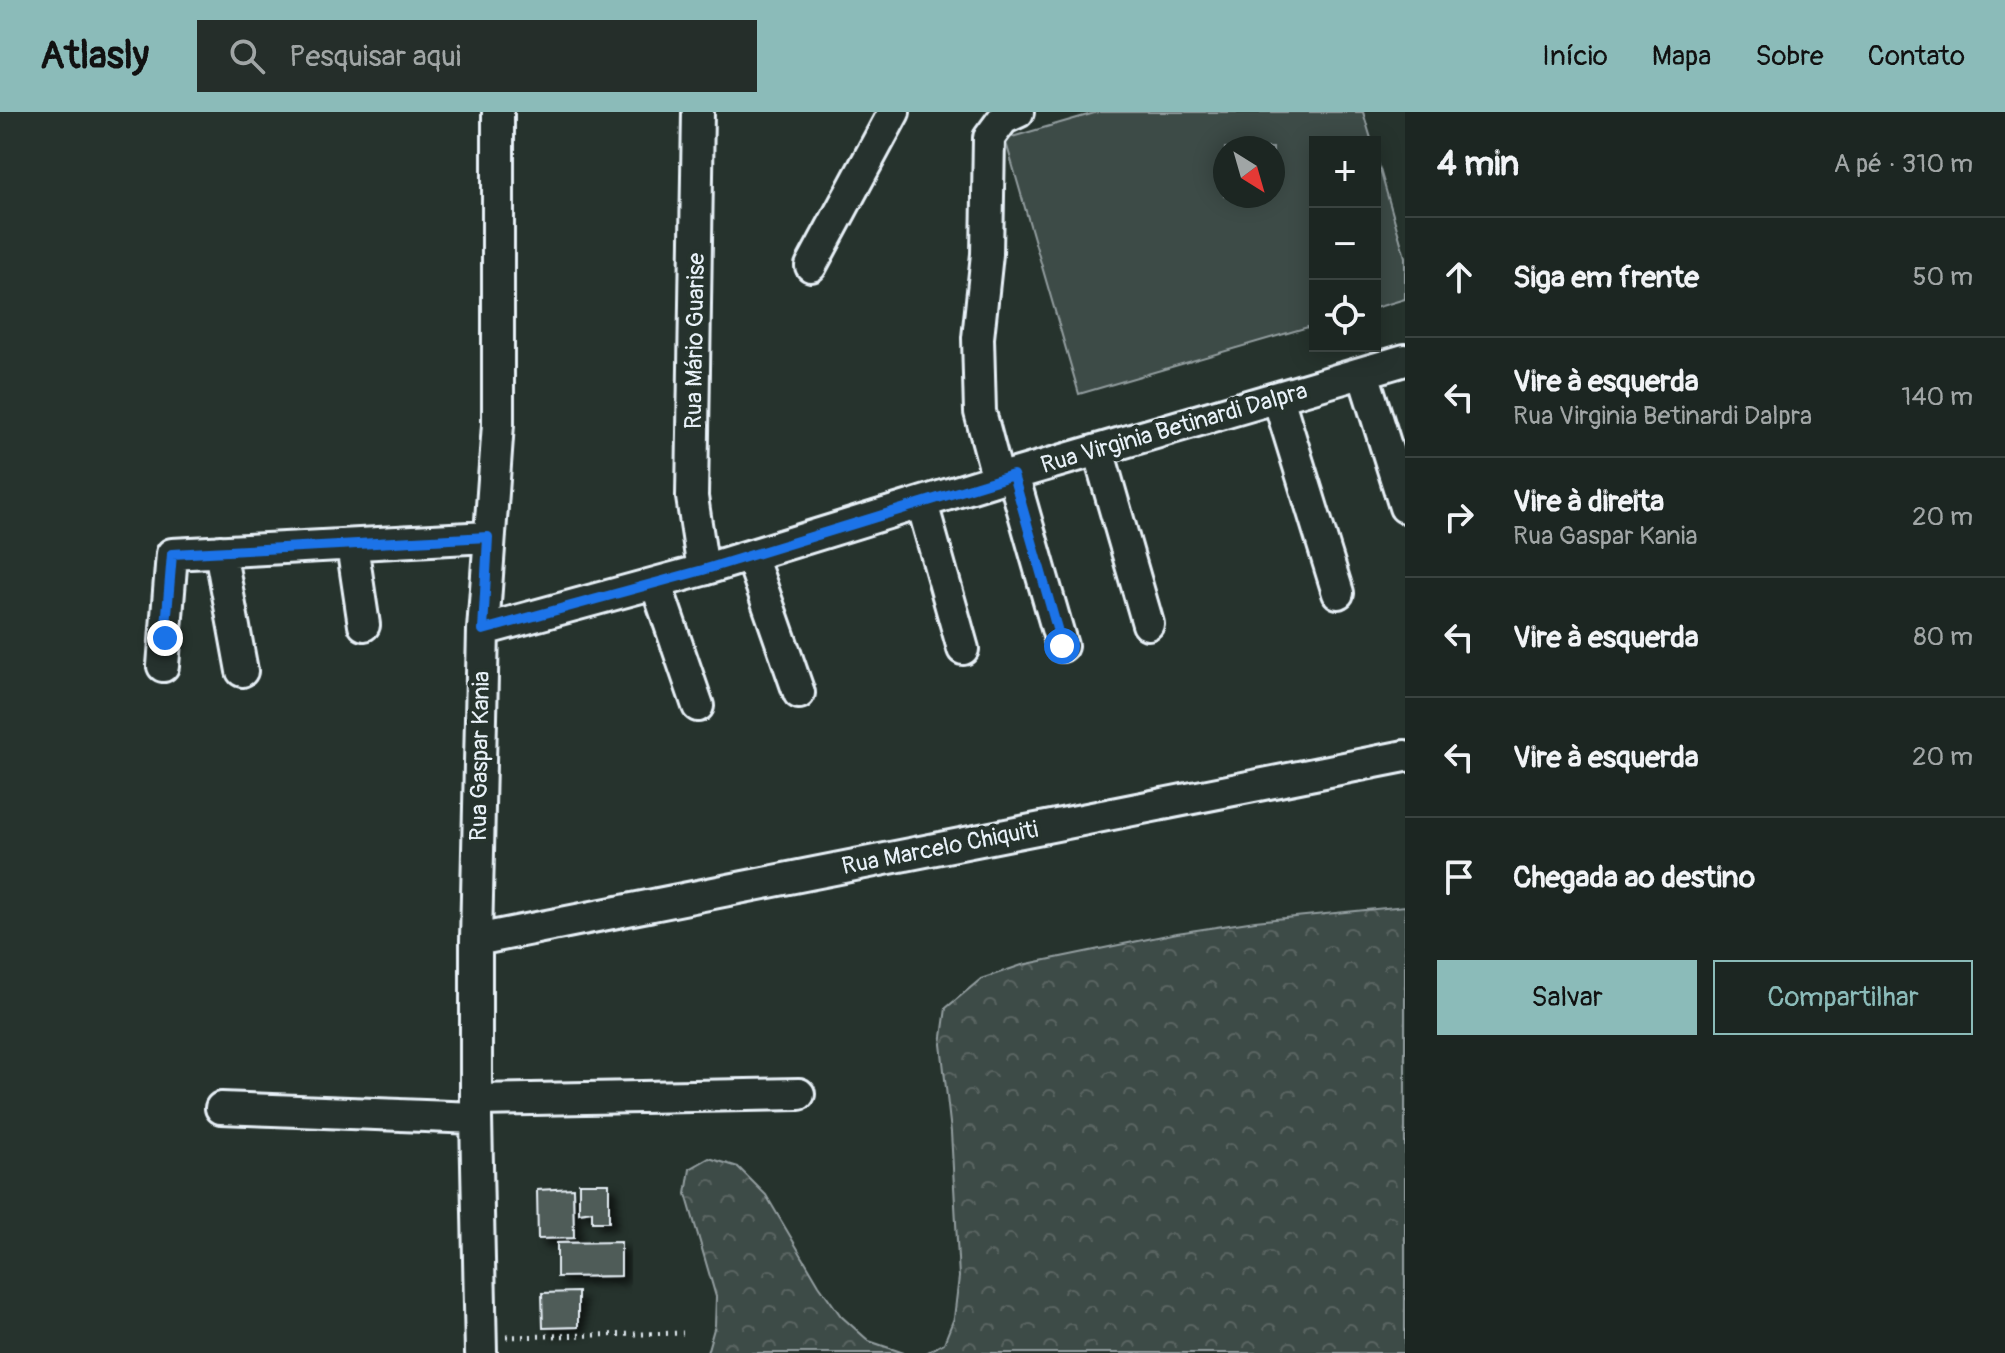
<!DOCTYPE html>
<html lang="pt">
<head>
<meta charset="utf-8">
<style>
	:root { --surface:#1c2622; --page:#252e2a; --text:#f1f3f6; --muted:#a0a5a5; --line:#3a4340; --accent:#8bbbb9 }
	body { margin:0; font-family:Pangolin,sans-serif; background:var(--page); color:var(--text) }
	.controls { position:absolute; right:24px; top:24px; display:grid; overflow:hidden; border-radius:0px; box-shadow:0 4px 20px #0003 }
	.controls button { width:72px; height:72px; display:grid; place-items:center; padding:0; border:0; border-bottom:2px solid var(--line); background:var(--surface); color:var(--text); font:40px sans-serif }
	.compass { position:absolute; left:1213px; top:24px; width:72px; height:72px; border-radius:50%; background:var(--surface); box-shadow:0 4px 20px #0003; rotate:143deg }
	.stop { position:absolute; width:24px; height:24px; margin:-18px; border:6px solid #1a73e8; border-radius:50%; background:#fff }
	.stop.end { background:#1a73e8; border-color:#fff; box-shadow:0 2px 8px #0008 }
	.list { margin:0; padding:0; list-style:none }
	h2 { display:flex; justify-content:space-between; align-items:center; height:104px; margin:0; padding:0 32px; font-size:34px }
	h2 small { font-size:26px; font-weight:400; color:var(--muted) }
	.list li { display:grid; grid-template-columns:52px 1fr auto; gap:24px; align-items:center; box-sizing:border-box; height:120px; padding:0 32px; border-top:2px solid var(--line) }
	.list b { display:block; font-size:30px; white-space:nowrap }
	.list p { margin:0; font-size:26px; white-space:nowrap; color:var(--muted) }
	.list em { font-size:26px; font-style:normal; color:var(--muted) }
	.actions { display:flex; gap:16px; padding:24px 32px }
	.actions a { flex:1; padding:18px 0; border:2px solid var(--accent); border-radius:0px; text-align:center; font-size:28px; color:var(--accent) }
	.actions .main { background:var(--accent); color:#111 }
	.icon { flex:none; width:44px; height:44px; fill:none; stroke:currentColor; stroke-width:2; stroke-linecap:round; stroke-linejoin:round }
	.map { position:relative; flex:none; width:1405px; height:1241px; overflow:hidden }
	header { display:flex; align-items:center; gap:48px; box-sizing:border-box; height:112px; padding:0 40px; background:var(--accent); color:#111 }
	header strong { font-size:38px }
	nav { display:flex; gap:44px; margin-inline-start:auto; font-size:28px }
	.search { width:560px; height:72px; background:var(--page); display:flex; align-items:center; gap:20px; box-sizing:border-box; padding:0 28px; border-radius:0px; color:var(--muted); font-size:30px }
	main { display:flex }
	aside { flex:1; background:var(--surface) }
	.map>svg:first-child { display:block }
	.forest { fill:url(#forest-crowns); stroke:#939ea0; stroke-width:2 }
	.green { fill:#3e4b47; stroke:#939ea0; stroke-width:2; fill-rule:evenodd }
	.building { fill:#505c59; stroke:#e8f1f8; stroke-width:2; filter:url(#shadow) }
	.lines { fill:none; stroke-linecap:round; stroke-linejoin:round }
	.minor-casing { stroke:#e8f1f8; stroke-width:36 }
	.path { stroke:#e8f1f8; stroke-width:5; stroke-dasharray:2 6; stroke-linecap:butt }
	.minor { stroke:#26332d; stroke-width:30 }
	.route { stroke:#1a73e8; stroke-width:10 }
	.labels { text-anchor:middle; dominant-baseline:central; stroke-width:8; stroke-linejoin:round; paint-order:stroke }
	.street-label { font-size:24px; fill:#e8f1f8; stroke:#26332d }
</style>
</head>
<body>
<header>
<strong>Atlasly</strong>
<div class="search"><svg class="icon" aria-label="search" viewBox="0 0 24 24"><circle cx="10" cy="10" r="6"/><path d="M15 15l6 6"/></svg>Pesquisar aqui</div>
<nav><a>Início</a><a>Mapa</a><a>Sobre</a><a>Contato</a></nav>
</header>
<main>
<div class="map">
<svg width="1405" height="1241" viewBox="0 0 1405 1241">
	<defs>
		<pattern id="forest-crowns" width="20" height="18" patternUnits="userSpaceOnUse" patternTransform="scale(2)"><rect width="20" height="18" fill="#3e4b47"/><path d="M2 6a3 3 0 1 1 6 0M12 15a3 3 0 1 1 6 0" fill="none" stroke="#5a6562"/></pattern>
		<filter id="shadow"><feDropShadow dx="7" dy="7" stdDeviation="4" flood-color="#0009"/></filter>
	</defs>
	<rect width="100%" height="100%" fill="#26332d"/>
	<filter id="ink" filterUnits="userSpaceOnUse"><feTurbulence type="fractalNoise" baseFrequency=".0125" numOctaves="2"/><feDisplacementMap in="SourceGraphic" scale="16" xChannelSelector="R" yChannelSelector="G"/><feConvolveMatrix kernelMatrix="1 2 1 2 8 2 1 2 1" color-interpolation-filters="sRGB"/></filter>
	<g filter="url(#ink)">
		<path class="forest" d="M1405,794v447h-479l18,-10 10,-25 5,-41 -8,-145 -10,-88 5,-36 35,-29 41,-14 155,-32 78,-12z
			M709,1046l29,9 28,28 53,90 22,31 28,25 35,12h-197l8,-28 1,-28 -30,-103 4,-25z"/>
		<path class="green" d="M1098,0h265l9,30h-57v183l-236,69 -74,-255zM1225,36h48v48h-48z
			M1375,40l30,105v42l-30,9z"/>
		<path class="building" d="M579,1071h30v39h-17v-11l-13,2z
			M573,1076l1,50 -36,1 -1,-49z
			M621,1130v34l-64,1v-34z
			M578,1180v35l-35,1 -1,-35z"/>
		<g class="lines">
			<g class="minor-casing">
				<path id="minor" d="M698,0l-6,385 11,73
					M811,154l83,-154
					M1363,261l42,134
					M1278,286l60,195
					M1098,338l50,174
					M1013,363l49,171
					M998,367l-18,-67 -2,-74 9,-84 2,-116 14,-19 15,-7
					M922,391l41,146
					M352,433l12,80
					M220,439l22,120
					M751,444l48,137
					M656,472l42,122
					M483,518l220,-60 295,-91 407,-119
					M163,554l9,-112 316,-17
					M476,828l929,-184
					M476,988l323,-6
					M221,996l255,10
					M481,1241l-5,-235v-178l7,-310 15,-206v-312"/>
			</g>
			<path class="path" d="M506,1225l177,-4"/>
			<use href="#minor" class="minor"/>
		</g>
	</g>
	<g class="lines" filter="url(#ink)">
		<path class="route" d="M165,526l7,-84 316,-17 -5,93 220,-60 310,-95 49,171"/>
	</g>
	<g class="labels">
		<g class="street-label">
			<text transform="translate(695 229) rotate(-89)">Rua Mário Guarise</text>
			<text transform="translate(1174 316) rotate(-16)">Rua Virginia Betinardi Dalpra</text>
			<text transform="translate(480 644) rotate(-89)">Rua Gaspar Kania</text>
			<text transform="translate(940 736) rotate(-11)">Rua Marcelo Chiquiti</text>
		</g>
	</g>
</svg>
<div class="controls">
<button>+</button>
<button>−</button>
<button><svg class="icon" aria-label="locate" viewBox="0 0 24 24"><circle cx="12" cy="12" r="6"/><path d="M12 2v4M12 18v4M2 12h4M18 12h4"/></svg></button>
</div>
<svg class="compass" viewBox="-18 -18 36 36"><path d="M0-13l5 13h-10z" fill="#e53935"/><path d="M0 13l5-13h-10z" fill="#a0a5a5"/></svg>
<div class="stop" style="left:1062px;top:534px"></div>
<div class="stop end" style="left:165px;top:526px"></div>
</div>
<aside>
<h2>4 min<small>A pé · 310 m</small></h2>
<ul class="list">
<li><svg class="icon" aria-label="ahead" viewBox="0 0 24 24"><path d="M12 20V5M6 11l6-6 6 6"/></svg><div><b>Siga em frente</b></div><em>50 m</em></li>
<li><svg class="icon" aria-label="left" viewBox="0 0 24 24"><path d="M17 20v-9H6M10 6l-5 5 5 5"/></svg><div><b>Vire à esquerda</b><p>Rua Virginia Betinardi Dalpra</p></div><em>140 m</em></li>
<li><svg class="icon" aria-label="right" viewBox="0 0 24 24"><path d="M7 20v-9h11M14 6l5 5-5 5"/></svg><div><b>Vire à direita</b><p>Rua Gaspar Kania</p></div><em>20 m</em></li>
<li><svg class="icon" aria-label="left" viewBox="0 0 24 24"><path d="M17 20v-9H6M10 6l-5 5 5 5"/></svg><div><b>Vire à esquerda</b></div><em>80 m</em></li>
<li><svg class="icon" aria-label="left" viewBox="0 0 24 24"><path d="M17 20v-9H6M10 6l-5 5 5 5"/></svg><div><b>Vire à esquerda</b></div><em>20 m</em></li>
<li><svg class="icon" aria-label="arrive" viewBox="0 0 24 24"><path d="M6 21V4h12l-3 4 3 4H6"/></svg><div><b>Chegada ao destino</b></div></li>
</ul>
<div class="actions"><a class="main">Salvar</a><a>Compartilhar</a></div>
</aside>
</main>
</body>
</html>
